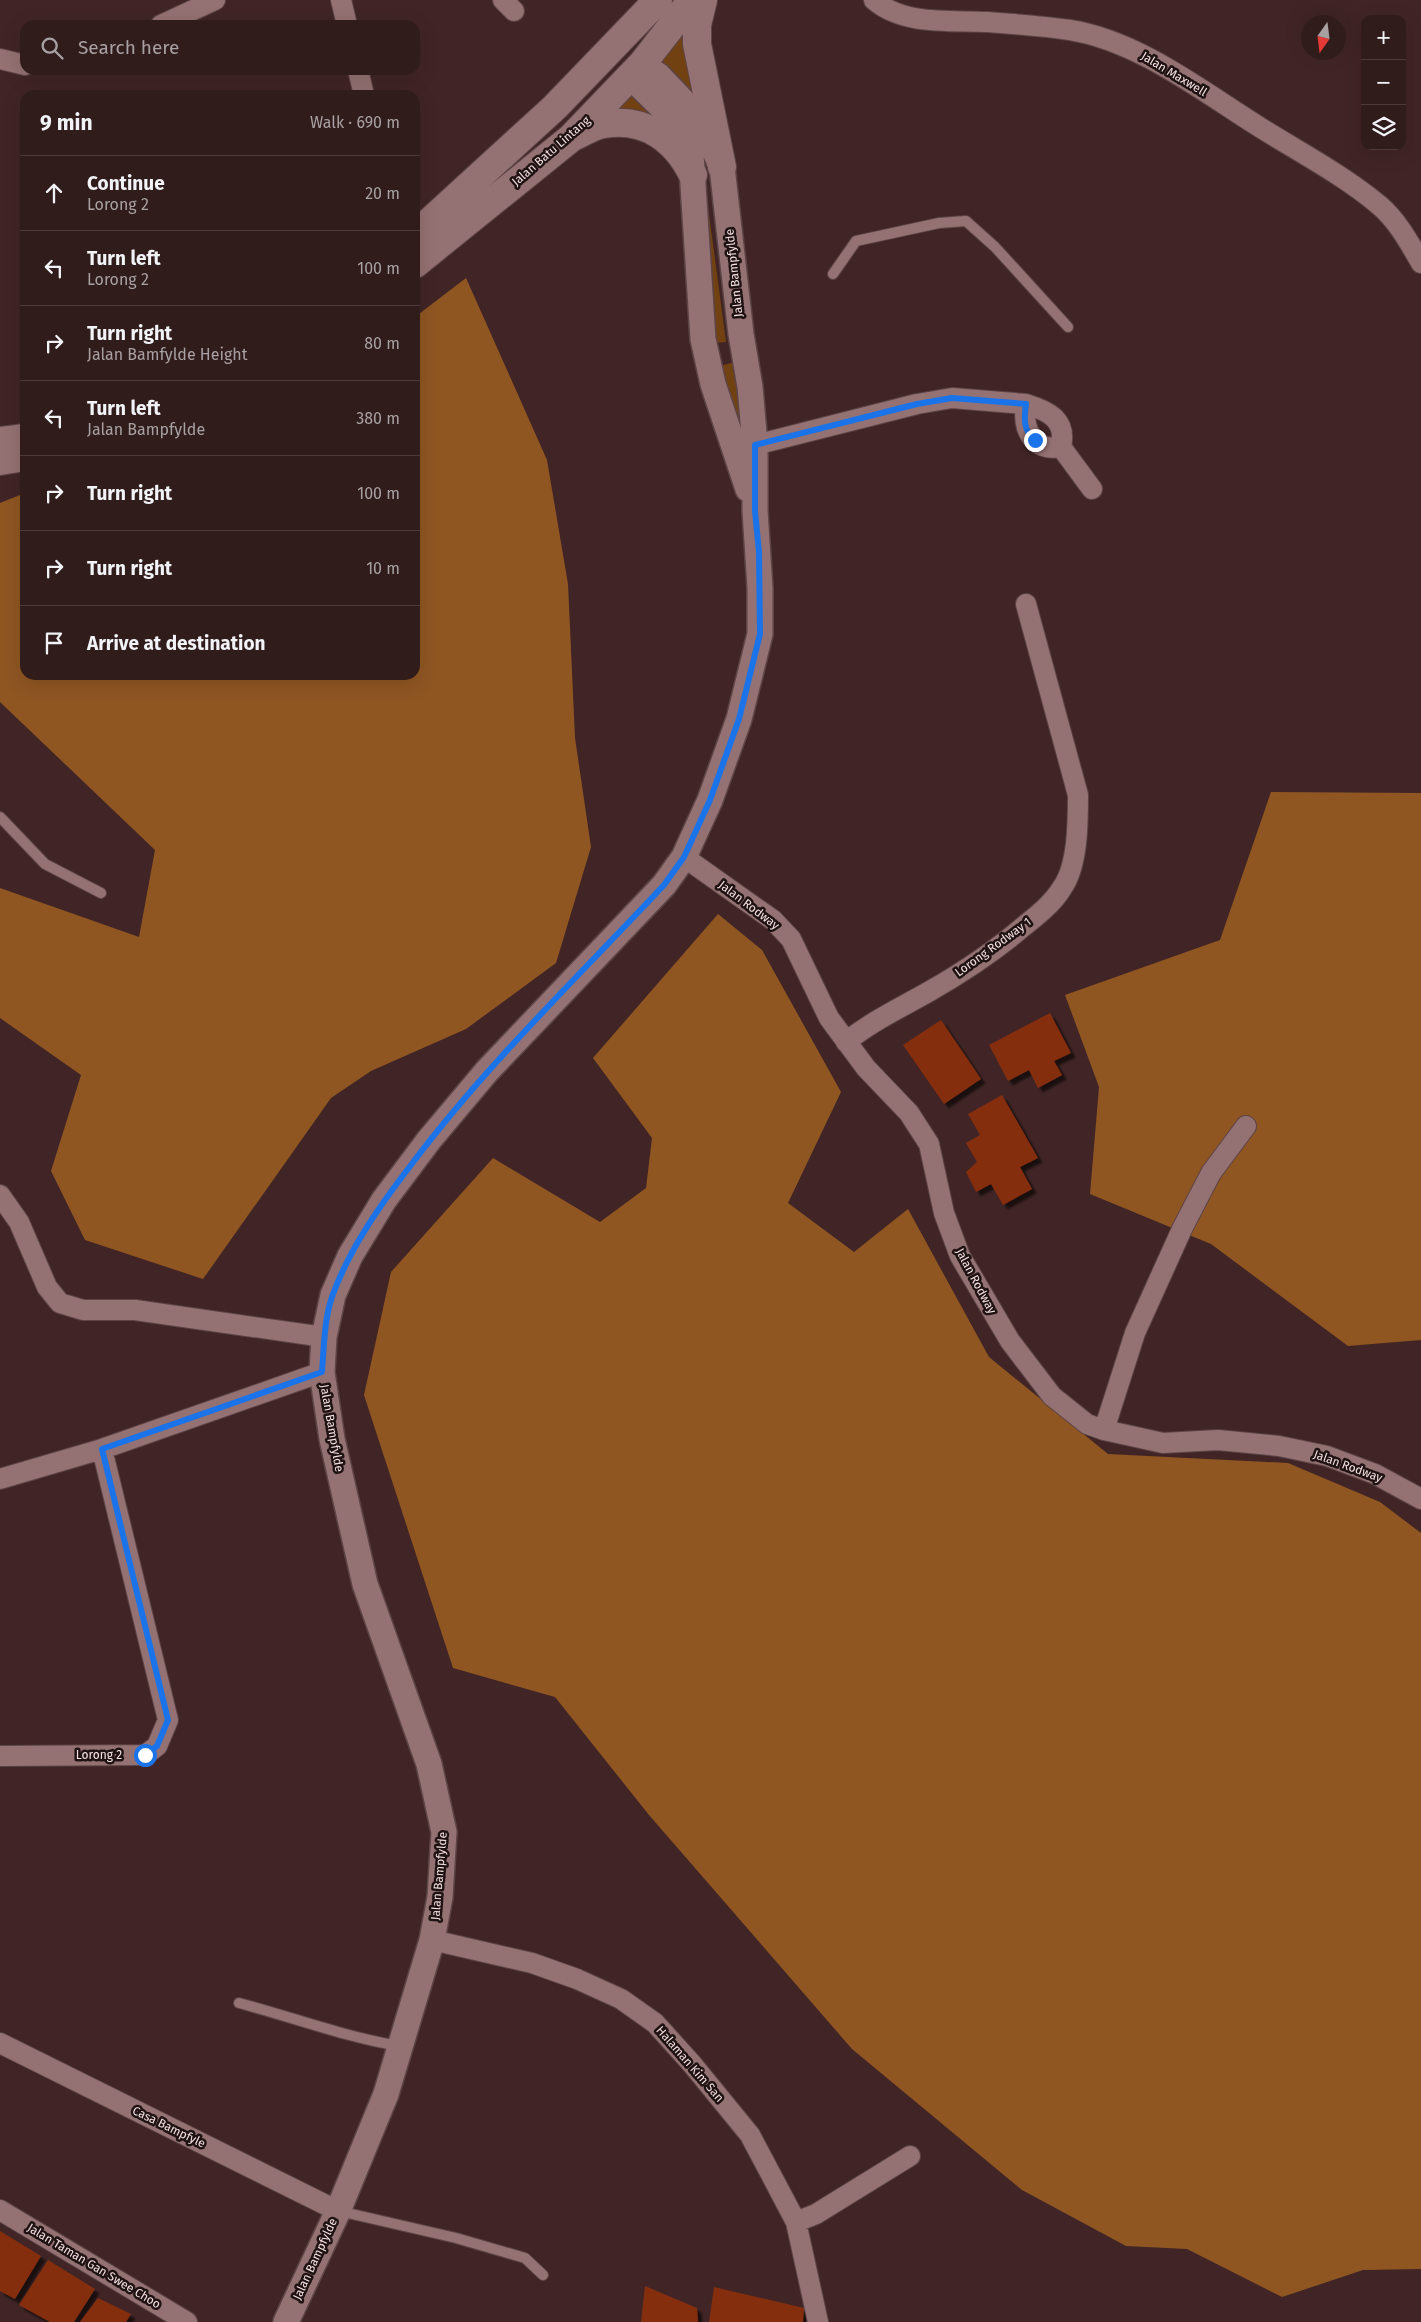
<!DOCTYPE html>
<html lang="en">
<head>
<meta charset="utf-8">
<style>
	:root { --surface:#311c1c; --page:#3d2929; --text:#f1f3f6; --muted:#a8a1a3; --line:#4c3a3b }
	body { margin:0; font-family:"Fira Sans",sans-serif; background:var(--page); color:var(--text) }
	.controls { position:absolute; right:15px; top:15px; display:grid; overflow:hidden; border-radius:10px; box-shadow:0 5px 20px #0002 }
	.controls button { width:45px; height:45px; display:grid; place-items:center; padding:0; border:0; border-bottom:1px solid var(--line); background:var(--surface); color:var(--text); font:25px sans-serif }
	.compass { position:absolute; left:1301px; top:15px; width:45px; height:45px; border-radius:50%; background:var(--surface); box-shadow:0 5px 20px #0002; rotate:194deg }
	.stop { position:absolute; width:15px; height:15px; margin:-11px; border:4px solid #1a73e8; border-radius:50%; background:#fff }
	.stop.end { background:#1a73e8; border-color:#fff; box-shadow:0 1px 5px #0008 }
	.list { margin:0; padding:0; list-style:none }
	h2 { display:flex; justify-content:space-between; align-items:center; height:65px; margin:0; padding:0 20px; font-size:21px }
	h2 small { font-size:16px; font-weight:400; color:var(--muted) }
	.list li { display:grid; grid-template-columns:32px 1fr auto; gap:15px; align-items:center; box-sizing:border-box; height:75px; padding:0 20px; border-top:1px solid var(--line) }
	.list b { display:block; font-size:19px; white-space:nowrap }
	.list p { margin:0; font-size:16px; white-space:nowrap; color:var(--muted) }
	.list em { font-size:16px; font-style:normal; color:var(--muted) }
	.icon { flex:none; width:28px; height:28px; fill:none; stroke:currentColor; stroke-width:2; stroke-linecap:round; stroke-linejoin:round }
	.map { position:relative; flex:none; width:1421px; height:2322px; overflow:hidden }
	.search { position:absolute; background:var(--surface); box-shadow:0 5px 20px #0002; left:20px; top:20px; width:400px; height:55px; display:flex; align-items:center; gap:12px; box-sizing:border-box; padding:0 18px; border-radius:15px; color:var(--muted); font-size:19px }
	.panel { position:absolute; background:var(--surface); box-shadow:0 5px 20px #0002; left:20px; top:90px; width:400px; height:590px; border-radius:15px }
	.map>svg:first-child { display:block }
	.green { fill:#724111 }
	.forest { fill:#8f5622 }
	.building { fill:#842e0f; filter:url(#shadow) }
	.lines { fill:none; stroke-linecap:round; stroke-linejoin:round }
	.service-casing { stroke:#5d4446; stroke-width:12 }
	.minor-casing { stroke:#5d4446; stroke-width:22 }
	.tertiary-casing { stroke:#5d4446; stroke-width:28 }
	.secondary-casing { stroke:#5d4446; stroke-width:30 }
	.service { stroke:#947172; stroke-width:10 }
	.minor { stroke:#947172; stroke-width:20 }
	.tertiary { stroke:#947172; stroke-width:25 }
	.secondary { stroke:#947172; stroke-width:28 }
	.route { stroke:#1a73e8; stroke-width:6 }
	.labels { text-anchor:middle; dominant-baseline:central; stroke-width:5; stroke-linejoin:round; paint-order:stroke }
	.street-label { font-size:12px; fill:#f6e2e2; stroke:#1f1212 }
</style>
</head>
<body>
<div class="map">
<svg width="1421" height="2322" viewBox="0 0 1421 2322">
	<defs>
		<filter id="shadow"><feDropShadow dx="4.5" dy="4.5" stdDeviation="1" flood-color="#0009"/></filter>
	</defs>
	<rect width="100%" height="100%" fill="#412526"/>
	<path class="green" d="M689,23l13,87 -50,-46z
		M630,87l42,40 -66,-13z
		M701,154l25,188 -12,1z
		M735,362l10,51 -9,2 -20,-48z"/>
	<path class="forest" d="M466,278l81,182 21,124 7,154 16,109 -35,116 -90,66 -95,42 -40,27 -128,181 -118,-39 -34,-69 30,-96 -81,-57v-130l139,49 16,-87 -155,-148v-199l25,-10v182h390v-358z
		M1271,792l150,1v547l-73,6 -137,-102 -121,-50 9,-107 -34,-92 155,-55z
		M718,914l44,36 79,142 -53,111 66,49 54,-43 81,148 119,97 180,9 92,39 41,31v736l-58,1 -81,27 -95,-48 -61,-3 -104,-56 -170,-141 -203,-234 -94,-118 -102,-29 -89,-273 27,-123 102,-114 107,64 46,-34 6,-50 -59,-80z"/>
	<path class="building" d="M1050,1013l21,40 -17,8 8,14 -24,13 -9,-18 -21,11 -19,-36z
		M941,1020l40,59 -37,25 -41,-59z
		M1002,1095l36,63 -18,9 12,22 -29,16 -12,-21 -15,8 -10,-20 11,-10 -11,-19 14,-8 -12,-21z
		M0,2231l41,25 -26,43 -15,-8z
		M48,2260l47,29 -21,33h-24l-31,-17z
		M645,2286l52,22 1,14h-57z
		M714,2287l90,21 -1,14h-94z
		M98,2298l33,16 -5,8h-46z"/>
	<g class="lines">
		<g class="service-casing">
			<path id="service" d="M833,274l23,-33 83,-18 27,-2 29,26 73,80
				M0,817l45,47 56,29
				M239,2003c53,14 106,34 160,43
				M339,2211l117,27 69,20 18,17"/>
		</g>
		<g class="minor-casing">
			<path id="minor" d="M341,0l6,25
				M503,0l11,11
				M874,0c30,26 77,20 113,22 28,2 56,4 83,8 69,11 133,62 191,98 40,25 82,47 118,77 18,15 30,37 42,58
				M161,25l54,-25
				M0,59l25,6
				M358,70l6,25
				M755,445l162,-41 35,-6 74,6c23,7 41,16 35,43 -29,5 -39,-19 -35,-43
				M1061,447l31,42
				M684,857l89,63 18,19 38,79 37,50 43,45 20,31 15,69 16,43 50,85 42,55 35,28 17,6 59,13 55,-3 61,6 48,10 48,18 46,25
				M846,1042c26,-21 56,-35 84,-51 33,-19 66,-41 94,-65 14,-11 29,-23 38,-38 16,-22 16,-66 16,-93l-52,-191
				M0,1195l19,27 28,65 13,16 23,7h52l189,27
				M1104,1430l31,-97 47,-104 29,-56 35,-47
				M0,1479l102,-30 220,-77
				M0,1756l145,-1 12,-9 11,-26 -66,-271
				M432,1940l100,23 45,16 44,20 34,24 37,41 58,71 46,87 22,100
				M0,2043l338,168
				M0,2210l187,112
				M796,2222l20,-8 94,-58"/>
		</g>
		<g class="tertiary-casing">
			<path id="tertiary" d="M630,76l51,50 10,28 12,185 10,45 35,105
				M286,2322l52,-111 48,-117 46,-154 8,-43 4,-65 -15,-68 -64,-180 -33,-145 -10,-67 2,-35 9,-42 17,-39 34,-56 45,-60 58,-69 177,-186 20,-28 26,-57 29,-81 21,-85v-46l-5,-77v-66l-5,-58 -9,-53 -19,-167 -23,-49 -40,-42 -17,-12"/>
		</g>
		<g class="secondary-casing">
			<path id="secondary" d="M703,0l-6,25v19l25,123
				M575,136c9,-4 19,-11 29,-12 42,-7 72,16 89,51
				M415,235l140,-128 103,-107
				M415,264l156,-126 71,-74 50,-64
				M0,441l25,-3
				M0,461l25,-4"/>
		</g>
		<use href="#service" class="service"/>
		<use href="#minor" class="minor"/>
		<use href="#tertiary" class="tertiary"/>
		<use href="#secondary" class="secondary"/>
	</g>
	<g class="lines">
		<path class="route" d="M145,1755l12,-9 11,-26 -66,-271 220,-77c2,-25 2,-54 11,-78 18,-48 48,-90 78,-129 76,-101 168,-189 253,-280l20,-28 26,-57 29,-81 21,-85 -1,-82 -4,-41v-66l162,-41 35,-6 74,6c-2,14 -3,27 9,36"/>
	</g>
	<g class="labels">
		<g class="street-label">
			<text transform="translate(1174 74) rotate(31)">Jalan Maxwell</text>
			<text transform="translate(551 151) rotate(-41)">Jalan Batu Lintang</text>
			<text transform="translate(734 273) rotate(-96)">Jalan Bampfylde</text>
			<text transform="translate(749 905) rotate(37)">Jalan Rodway</text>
			<text transform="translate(993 947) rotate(-36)">Lorong Rodway 1</text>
			<text transform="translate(976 1281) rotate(62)">Jalan Rodway</text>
			<text transform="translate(332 1428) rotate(80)">Jalan Bampfylde</text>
			<text transform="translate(1348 1466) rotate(20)">Jalan Rodway</text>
			<text x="99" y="1755">Lorong 2</text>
			<text transform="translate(439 1876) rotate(-85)">Jalan Bampfylde</text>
			<text transform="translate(690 2064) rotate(49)">Halaman Kim San</text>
			<text transform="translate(169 2127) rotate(26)">Casa Bampfyle</text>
			<text transform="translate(315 2259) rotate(-65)">Jalan Bampfylde</text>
			<text transform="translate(94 2266) rotate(31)">Jalan Taman Gan Swee Choo</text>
		</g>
	</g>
</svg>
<div class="controls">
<button>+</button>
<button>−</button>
<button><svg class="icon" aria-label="layers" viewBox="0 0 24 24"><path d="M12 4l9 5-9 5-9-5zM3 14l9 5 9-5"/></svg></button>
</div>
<svg class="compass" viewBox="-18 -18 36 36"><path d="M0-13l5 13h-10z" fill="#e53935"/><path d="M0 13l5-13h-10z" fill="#a8a1a3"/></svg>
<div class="stop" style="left:145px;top:1755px"></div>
<div class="stop end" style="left:1035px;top:440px"></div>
<div class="search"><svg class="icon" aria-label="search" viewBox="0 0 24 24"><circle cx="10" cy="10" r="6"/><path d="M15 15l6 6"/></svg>Search here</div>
<section class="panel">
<h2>9 min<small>Walk · 690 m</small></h2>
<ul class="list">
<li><svg class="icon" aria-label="ahead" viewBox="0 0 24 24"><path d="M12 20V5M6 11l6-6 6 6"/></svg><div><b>Continue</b><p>Lorong 2</p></div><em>20 m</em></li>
<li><svg class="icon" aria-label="left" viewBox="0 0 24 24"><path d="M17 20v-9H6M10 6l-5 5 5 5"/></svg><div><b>Turn left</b><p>Lorong 2</p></div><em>100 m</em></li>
<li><svg class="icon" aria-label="right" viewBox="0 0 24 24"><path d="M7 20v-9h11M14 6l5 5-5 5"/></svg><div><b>Turn right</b><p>Jalan Bamfylde Height</p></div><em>80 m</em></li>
<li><svg class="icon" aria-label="left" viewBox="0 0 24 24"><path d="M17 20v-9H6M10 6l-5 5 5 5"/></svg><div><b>Turn left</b><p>Jalan Bampfylde</p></div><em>380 m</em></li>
<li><svg class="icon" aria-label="right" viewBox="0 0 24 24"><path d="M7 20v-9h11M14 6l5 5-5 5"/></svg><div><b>Turn right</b></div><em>100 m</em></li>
<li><svg class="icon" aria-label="right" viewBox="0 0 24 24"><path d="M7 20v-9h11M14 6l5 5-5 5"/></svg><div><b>Turn right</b></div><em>10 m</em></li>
<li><svg class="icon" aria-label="arrive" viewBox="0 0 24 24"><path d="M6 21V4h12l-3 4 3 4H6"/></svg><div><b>Arrive at destination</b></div></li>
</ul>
</section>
</div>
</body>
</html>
